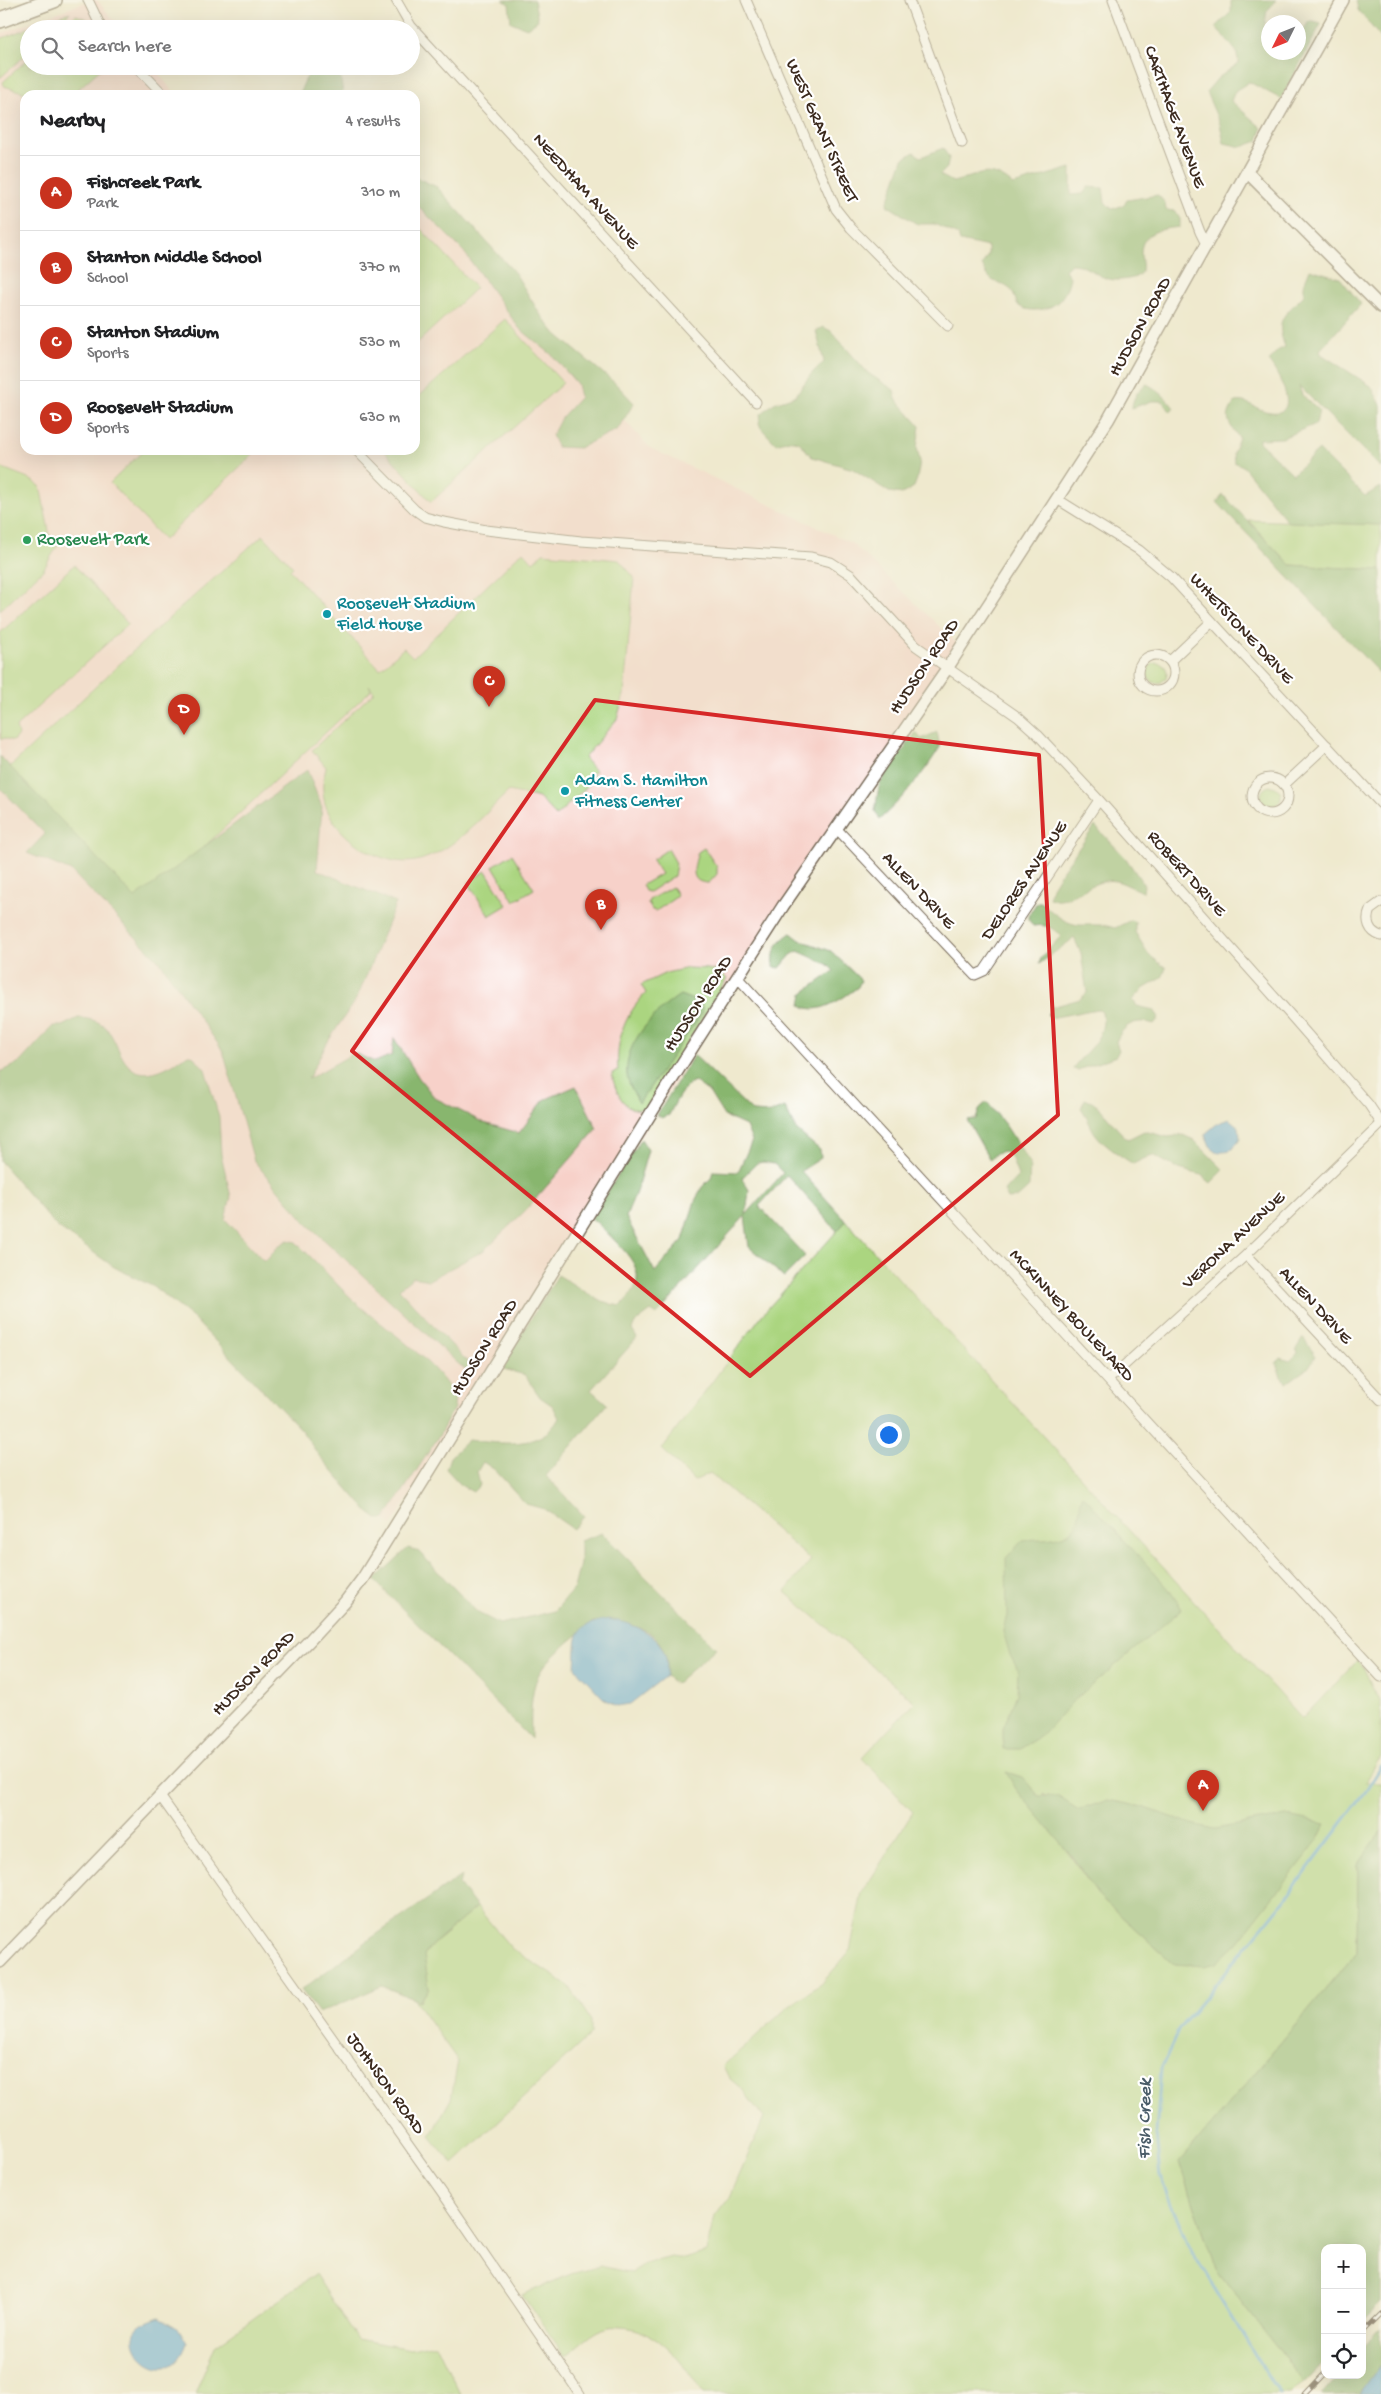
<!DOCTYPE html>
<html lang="en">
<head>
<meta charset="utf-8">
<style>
	:root { --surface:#fff; --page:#f2f2f2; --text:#202124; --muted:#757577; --line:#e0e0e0; --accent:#c8321e }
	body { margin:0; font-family:"Gochi Hand",sans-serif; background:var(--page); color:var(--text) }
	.controls { position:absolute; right:15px; bottom:15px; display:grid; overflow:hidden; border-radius:10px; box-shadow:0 5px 20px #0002 }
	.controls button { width:45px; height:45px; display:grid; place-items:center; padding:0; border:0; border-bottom:1px solid var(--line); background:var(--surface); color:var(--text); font:25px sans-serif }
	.compass { position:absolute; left:1261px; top:15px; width:45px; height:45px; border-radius:50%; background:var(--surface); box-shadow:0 5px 20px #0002; rotate:227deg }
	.you { position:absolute; left:888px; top:1434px; width:18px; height:18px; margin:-12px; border:4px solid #fff; border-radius:50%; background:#1a73e8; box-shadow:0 0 0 8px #1a73e833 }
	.badge { display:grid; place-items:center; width:32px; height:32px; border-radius:50%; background:var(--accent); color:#fff; font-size:16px; font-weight:700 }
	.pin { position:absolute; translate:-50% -41px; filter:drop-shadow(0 1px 2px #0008) }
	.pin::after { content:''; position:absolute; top:26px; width:18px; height:15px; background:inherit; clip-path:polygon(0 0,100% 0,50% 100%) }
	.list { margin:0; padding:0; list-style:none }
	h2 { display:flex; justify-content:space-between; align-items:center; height:65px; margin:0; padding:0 20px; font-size:21px }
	h2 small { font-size:16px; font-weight:400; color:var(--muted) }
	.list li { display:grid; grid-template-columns:32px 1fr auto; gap:15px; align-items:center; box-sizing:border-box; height:75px; padding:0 20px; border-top:1px solid var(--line) }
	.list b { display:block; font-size:19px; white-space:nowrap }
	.list p { margin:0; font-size:16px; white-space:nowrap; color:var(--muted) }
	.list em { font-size:16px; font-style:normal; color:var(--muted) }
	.icon { flex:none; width:28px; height:28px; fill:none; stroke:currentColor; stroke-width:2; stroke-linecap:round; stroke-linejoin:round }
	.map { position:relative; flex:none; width:1381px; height:2394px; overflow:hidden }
	.search { position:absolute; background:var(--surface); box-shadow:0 5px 20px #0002; left:20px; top:20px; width:400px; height:55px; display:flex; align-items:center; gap:12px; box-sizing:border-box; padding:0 18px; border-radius:28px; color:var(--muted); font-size:19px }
	.panel { position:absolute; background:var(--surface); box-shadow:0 5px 20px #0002; left:20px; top:90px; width:400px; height:365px; border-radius:15px }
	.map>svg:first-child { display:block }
	.built { fill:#f7d1c9 }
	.green { fill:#abd580; stroke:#73804f; fill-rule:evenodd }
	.forest { fill:#88b66e; stroke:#627046; fill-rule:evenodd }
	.water { fill:#61a8d7; stroke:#4e697a }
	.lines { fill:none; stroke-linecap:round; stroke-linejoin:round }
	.stream { stroke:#61a8d7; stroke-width:3 }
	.minor-casing { stroke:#7a6d5c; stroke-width:11 }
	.tertiary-casing { stroke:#7a6d5c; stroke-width:14 }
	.primary-casing { stroke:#7a6d5c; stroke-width:18 }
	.minor { stroke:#fff; stroke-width:9 }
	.tertiary { stroke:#fff; stroke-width:11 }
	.primary { stroke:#fff; stroke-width:15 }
	.rail-casing { stroke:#3b2a1e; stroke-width:5 }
	.rail { stroke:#fff; stroke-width:3; stroke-dasharray:9; stroke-linecap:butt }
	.marked { fill:none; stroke:#d62828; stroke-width:4; stroke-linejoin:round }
	.leisure-dot { fill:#2e9e5b; stroke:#fff; stroke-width:2 }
	.culture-dot { fill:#0f9aa8; stroke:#fff; stroke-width:2 }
	.labels { text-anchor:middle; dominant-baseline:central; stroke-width:4.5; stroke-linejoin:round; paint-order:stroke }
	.street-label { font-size:18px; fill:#3b2a1e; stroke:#fff }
	.leisure-label { font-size:18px; fill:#27864d; stroke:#fff; text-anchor:start }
	.culture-label { font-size:18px; fill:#0d838f; stroke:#fff; text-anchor:start }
	.water-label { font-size:19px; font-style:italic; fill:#4a5c68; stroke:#fff }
</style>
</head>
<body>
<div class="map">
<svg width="1381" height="2394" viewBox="0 0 1381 2394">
	<rect width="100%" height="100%" fill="#fff"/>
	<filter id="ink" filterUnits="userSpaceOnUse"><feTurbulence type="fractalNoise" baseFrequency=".02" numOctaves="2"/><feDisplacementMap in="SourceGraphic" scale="10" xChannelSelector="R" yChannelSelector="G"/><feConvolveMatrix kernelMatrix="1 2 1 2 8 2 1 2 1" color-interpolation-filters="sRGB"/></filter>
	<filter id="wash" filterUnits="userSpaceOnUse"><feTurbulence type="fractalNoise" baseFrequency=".0096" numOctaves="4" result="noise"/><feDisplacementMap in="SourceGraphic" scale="20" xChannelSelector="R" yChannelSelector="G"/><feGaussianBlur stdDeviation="1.12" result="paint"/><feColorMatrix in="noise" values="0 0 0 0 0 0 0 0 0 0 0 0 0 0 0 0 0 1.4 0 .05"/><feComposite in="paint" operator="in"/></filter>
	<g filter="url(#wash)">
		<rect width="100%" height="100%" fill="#efe9ce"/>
		<path class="built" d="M91,0h6l24,29h-92v37h123l24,29h-151v355h390v-258l235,256 203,96 108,103 -125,181 -445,698 -193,-205 -198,-199v-1088z"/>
		<path class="green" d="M70,12l-16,17h-25v23l-29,26v-39z
			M76,15l13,5 3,9h-31z
			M29,58v8h75l-27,24 -14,5h-31l-28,-9 -1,-4z
			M419,227l57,61 -61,57v-114z
			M505,319l58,64 -132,119 -47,-52h31v-50z
			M144,450h113l-93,90 -54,-57z
			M0,467l28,11 12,8 10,50 8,9 -15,25 -43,40z
			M1248,520l133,5v45l-91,-5z
			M263,535l30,32 -3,3 90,99 24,-21 9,9 110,-106 10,11 10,-9 76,7 15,17 -10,118 -7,24 -33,39 11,13 -3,3 4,4 -40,38 -17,-18 -30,-7c-25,23 -52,57 -86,68 -39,14 -100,-27 -100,-69 -1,-8 2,-16 3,-23l-14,-17 62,-58 -5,-7 2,5 -233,219 -128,-142 149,-140z
			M74,565l54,59 -112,103 2,8 -5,6 -9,-3 -3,2 -1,-107z
			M1147 673a10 10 0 1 1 20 0a10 10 0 1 1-20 0Z
			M1261 796a10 10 0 1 1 20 0a10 10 0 1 1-20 0Z
			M704,848l13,19v7l-8,9c-21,0 -15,-16 -11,-31z
			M668,849l8,14 -2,13 -25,16 -4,-1 -3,-6 19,-11 -9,-14z
			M512,854l22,35 -20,12 -21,-35z
			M486,871l21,34 -18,11 -21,-34z
			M672,887l5,7 -1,3 -20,14 -4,-1 -4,-7 1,-3z
			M688,968c14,1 30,-1 39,11l-80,128c-21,11 -33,-17 -35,-34l6,-2c-2,-32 6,-55 28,-78l-5,-8 25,-12z
			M846,1221l456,498 56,-59c10,12 12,28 23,40v57l-16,26h16v49l-23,32 -1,88 -177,210 36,107 88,114 -15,11h-585c-21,-30 -43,-65 -83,-67 -4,0 -8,-1 -12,0 -17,4 -30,20 -44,29l-43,-61 49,-21 29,-8 32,7 16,-10 24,-6 13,2 21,-7 9,-36 15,-19 34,-79 -22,-29 -13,-11 -6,-12 64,-58 36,-26 27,-31 12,-58 51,-81 -51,-54 53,-56 -130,-110 26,-32 -101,-87 -16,8 -32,-32 100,-134zM1043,1794h1l153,168 -23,2 -76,-69 -37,-52z
			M477,1907l35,42 57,37 22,35v13l-138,130 -23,-28 21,-37 7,-38 -44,-62 6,2 9,-12 -5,-34 8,-10z
			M315,2274l42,65 53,10 26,-5 24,50h-265l20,-48z"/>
		<path class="forest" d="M503,0h31l4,20 -11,8 -16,-6 -2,-18z
			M1231,0h45l-9,11 -5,31 6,7v3h30l1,-14 10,-17 12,3 -40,75 -32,-17 -14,9 -4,10 31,27 -4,13 -16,6 -18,-4 -4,-19 -14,-32 12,-14 21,-15 -3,-12 -20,-24 15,-15z
			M1356,0h25v38l-23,-28z
			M331,68l10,11 2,16h-44c7,-19 10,-27 32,-27z
			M943,148l6,10 -2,10 -7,7 13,7c27,-7 36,-17 60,3l58,-17v27l12,-1 5,-7 15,1 2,14 7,7 12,-4 3,-5 31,-5 7,8 1,7 9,1 5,8v8c-16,2 -38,3 -39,25 0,7 2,12 1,19 -4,6 -8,7 -14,8 -29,6 -36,-15 -57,-15l-6,6 5,7c-4,21 -15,33 -36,33 -5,0 -11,-1 -15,-4 -4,-4 -4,-13 -9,-17 -16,-12 -17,-1 -28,-24l6,-10v-8l-28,-6 -2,-6 -24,-11h-17l-30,-19 16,-46 11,-7 7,5z
			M415,177l22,10 78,86 25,41 16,20 60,50 18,19 -16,26 -39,19 -22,-1 -5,-12 9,-17 19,-21 -3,-13 -25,-29 -33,-27 -55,-76 -49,-49z
			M1310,269l30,9 21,26 -41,46 1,4 50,32 10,19v63l-82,-82 3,9 17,15 -3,14 -34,14 -23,1v3l34,32 26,-24 46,46 16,-9v38l-93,-3 -45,-56 -9,-4 -1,-9 6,-15c-10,-15 -16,-19 -4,-36 14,-3 21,9 36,10 32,4 6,-40 -2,-50l8,-11 8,-4c-11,-29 0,-32 19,-52v-11z
			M823,327l8,4 37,42 26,17 2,9 24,27 -3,22 3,13 -3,18 -3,8 -12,7 -13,-2 -36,-23 -41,-12 -13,-15 -10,-2 -13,4 -15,-16 -2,-5 2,-9 13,-11 21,-7 16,-22 13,-12 -8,-31z
			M1147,384c11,6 20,14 27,24l-3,4 -9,-11h-10l-20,7c0,-9 7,-20 15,-24z
			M1223,495l67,70 91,5v105l-164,-173z
			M916,732l5,7 16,-7 3,15c-17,28 -36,50 -60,72l-5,-8c2,-8 2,-19 5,-27 10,-19 25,-34 36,-52z
			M0,756l135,142 172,-128 15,37 -5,63 79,33 -38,93 -31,47 -19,36 46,-26 21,9 17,-7 2,-17 25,40 16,20 49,25 35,10 25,-33 32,-14 21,43 -73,83 -41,39 -54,29 -16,-3 -14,12 77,82 -13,-3 -157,-145 -52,-62 -31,-110 -62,-88 -90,-92 -44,-18 18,-19 -45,-46z
			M1095,826l30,31 19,28 -1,7c-13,-4 -24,-14 -38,-11 -20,4 -35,23 -56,17l3,-11 10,-16z
			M1037,902h4c12,11 26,24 43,23 14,0 18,-1 31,3l16,-8 4,2v10l14,23 17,13 -4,10 -19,11 -10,11 4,6 17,4 5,8 -5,6c-19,-6 -31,1 -38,18l3,8 -3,6 -38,14 -5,-2c13,-18 35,-31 29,-56l-5,-3 -47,9 -3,-3 5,-8 28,-8 7,-6 -6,-40 -7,-15 -35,26 2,-6 20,-22c-9,-9 -15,-12 -28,-10l-4,-6v-5z
			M791,933l9,7 31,11 30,29 -3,7c-15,11 -40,30 -57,18l2,-12 31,-22 -7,-7 -29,-13 -7,4 -11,13 -6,-1c-2,-17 3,-25 17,-34z
			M680,995l21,8 2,9 -64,91c-4,-8 -11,-19 -12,-28 -4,-32 29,-64 53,-80z
			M78,1018c8,0 18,2 25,7 18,14 16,57 54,46 10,-3 21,-10 31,-16h4l13,14 14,48 2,37 10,43 -6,22 38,41 5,-1 10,-13 10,-6 8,2c22,21 42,45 65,65 33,28 70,51 94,89l-1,12 -15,28 -54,83h-8l-8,-6 -49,-56 -18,-26 -109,-113 -39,-31 -40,-20 -58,-41 -56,-65v-89l20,-10 33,-36h9z
			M694,1055l59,57 16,1 16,-6 11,23 24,20 1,8 -20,13 45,50 -9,10 -50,-56 -28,31 46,50 -21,21 -35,-30 -4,-31 -88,99 -6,-4 -16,12 -3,7 5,8 -46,52 16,14 -61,72 38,40 -11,13 -29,-20 -18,-5 -31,-34 -12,-8 -6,10 3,13 -7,7 -11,-6 -16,-17 4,-12 18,-17c31,3 74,11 91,-22l-6,-12 -13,-9 -15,-22 -25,-7 58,-93c21,12 38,27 62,31 25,-23 21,-38 -1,-61 -10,-10 -17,-19 -28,-27l50,-79 7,11 -12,42 -10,25 29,55 28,-32 12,-39 7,-14 9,-9 2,-7 25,1 14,-31 -6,-15 -22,-10 -15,-24 -15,-11c-12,6 -19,22 -25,34l-7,3 -5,-3zM763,1162l11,2 9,9 -37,42 3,-25 -7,-12 15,-15z
			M1085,1099c19,6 27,28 43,40l16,-8 24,6 15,-2 11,5 30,30 -13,13 -10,-8 -22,-6 -27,-14 -19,9c-12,-8 -27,-17 -36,-28 -6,-7 -10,-20 -16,-28z
			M987,1102l19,24 24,37 -1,24 -12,11 -9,1 -4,-8 14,-15 -6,-17 -8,-8 -8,2 -6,7 -23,-40 9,-1 4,-11z
			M1303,1338l13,18 -8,12 -21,15 -6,-6 -5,-14 5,-5 9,3 8,-8 -2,-4z
			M1083,1495l85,93 14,21 -109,92 -30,33 -23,15h-17v-21l14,-34 1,-24 -8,-15 -7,-24 4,-16 -1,-57 17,-18c19,-2 46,2 54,-18 4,-9 1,-18 6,-27z
			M602,1533l114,115 -41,36 -9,-8c4,-19 -6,-42 -26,-48 -14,-5 -32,-4 -47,-6 -14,12 -46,36 -54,52 -10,20 -8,44 -8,65l-157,-159 34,-32 10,3 60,62 22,11 55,-13 19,-23 6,-24v-23z
			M1006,1772l16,5 17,19h18l22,14 29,-10 35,7 49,17 23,5 72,-13 39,8 -8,16 -81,103 -21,20 -11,3 -31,-2 -76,-69 -25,-37 -57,-69z
			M1381,1832v471l-19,19v-74h-37v113l-21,22 -88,-114 -36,-107 177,-210 1,-88z
			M461,1876l-2,9 18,22 -45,38 -8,10 5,34 -10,12 -37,-15 -63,27 -18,-23 3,-2 66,-49z
			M1381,2327v38l-21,29h-39l17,-19h24v-27z"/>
		<path class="water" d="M1229,1119l10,8 1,11 -7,11 -14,4 -9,-7 -5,-12 13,-11z
			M608,1619c31,5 65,20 58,57l-36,28 -13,2 -14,-8 -28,-30c2,-33 -3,-42 33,-49z
			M159,2317l20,12 8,14c-17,51 -64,9 -51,-13 4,-7 16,-10 23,-13z
			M1381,2365v29h-21z"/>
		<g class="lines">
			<path class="stream" d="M1279,2394l-91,-149 -28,-68 -4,-43 5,-65 18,-40 104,-127 83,-111 15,-24"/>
		</g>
	</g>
	<g filter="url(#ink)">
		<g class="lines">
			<g class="minor-casing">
				<path id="minor" d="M88,0l14,29
					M396,0l15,26 345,376
					M746,0l90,209 15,19 97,98
					M909,0l53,143
					M1113,0l87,232 7,14
					M136,66l28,29
					M356,450l59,60 10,7 19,5 42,8 95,11 230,16 20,5 20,13 65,71 102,71 20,18 61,65 195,219 75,86 12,18
					M1057,499l82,51 32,27 210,227
					M1138 673a18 18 0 1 1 36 0a18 18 0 1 1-36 0Z
					M1170,661l42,-40
					M1252 796a18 18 0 1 1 36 0a18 18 0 1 1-36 0Z
					M1284,785l43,-40
					M836,828l139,147 9,-4 115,-171
					M1381,902l-11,8c-5,11 -1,22 11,26
					M737,977l644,700
					M1246,1255l135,145
					M1108,1380l138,-125 135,-131
					M160,1796l281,395 139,203"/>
			</g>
			<g class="tertiary-casing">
				<path id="tertiary" d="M1248,173l133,134
					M0,1962l309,-321 36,-39 18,-24 306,-494 114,-178 165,-239 160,-247 235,-420"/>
			</g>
			<g class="primary-casing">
				<path id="primary" d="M0,20l54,-20"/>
			</g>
			<use href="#minor" class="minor"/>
			<use href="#tertiary" class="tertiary"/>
			<use href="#primary" class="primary"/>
			<g class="rail-casing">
				<path id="rail" d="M1362,2333l19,-19
					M1304,2394l21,-22"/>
			</g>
			<use href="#rail" class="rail"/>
		</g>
	</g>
	<path d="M0 0H1381V2394H0ZM595,700l444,55 19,360 -308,261 -398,-325z" fill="#efe9ce" fill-opacity=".55" fill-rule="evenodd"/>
	<path class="marked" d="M595,700l444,55 19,360 -308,261 -398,-325z"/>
	<circle class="leisure-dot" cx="27" cy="540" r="5"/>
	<g class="culture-dot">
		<circle cx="327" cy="614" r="5"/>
		<circle cx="565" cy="791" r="5"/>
	</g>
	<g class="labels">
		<g class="street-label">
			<text transform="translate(1174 117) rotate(70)">CARTHAGE AVENUE</text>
			<text transform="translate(821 131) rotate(66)">WEST GRANT STREET</text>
			<text transform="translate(585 192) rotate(48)">NEEDHAM AVENUE</text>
			<text transform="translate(1141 327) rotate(-61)">HUDSON ROAD</text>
			<text transform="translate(1241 629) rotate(47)">WHETSTONE DRIVE</text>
			<text transform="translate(925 667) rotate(-56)">HUDSON ROAD</text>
			<text transform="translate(1186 874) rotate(48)">ROBERT DRIVE</text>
			<text transform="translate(1025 881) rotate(-56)">DELORES AVENUE</text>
			<text transform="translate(918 891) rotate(47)">ALLEN DRIVE</text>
			<text transform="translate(699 1004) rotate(-57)">HUDSON ROAD</text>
			<text transform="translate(1234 1241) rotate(-43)">VERONA AVENUE</text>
			<text transform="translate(1315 1306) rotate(47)">ALLEN DRIVE</text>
			<text transform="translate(1071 1316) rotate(47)">MCKINNEY BOULEVARD</text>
			<text transform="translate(485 1348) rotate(-58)">HUDSON ROAD</text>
			<text transform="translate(254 1674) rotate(-46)">HUDSON ROAD</text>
			<text transform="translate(385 2084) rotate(54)">JOHNSON ROAD</text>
		</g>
		<g class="leisure-label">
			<text x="37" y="540">Roosevelt Park</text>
		</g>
		<g class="culture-label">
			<text x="337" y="604">Roosevelt Stadium<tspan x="337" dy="21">Field House</tspan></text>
			<text x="575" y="781">Adam S. Hamilton<tspan x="575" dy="21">Fitness Center</tspan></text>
		</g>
		<g class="water-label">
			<text transform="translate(1146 2119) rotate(-89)">Fish Creek</text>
		</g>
	</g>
</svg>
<div class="controls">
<button>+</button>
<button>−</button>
<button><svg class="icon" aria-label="locate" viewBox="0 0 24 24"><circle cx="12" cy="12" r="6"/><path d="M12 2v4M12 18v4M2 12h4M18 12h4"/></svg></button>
</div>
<svg class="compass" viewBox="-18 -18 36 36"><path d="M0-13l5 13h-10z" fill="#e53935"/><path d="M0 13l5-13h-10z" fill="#757577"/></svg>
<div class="you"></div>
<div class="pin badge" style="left:1203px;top:1811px">A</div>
<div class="pin badge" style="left:601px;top:930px">B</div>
<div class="pin badge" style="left:489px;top:707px">C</div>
<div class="pin badge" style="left:184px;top:735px">D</div>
<div class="search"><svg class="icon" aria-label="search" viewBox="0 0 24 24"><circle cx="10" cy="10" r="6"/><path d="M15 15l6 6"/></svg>Search here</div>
<section class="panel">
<h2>Nearby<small>4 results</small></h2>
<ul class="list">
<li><span class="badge">A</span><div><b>Fishcreek Park</b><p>Park</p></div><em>310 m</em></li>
<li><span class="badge">B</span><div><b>Stanton Middle School</b><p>School</p></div><em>370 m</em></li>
<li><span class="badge">C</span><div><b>Stanton Stadium</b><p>Sports</p></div><em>530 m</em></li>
<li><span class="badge">D</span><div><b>Roosevelt Stadium</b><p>Sports</p></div><em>630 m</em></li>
</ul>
</section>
</div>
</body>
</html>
